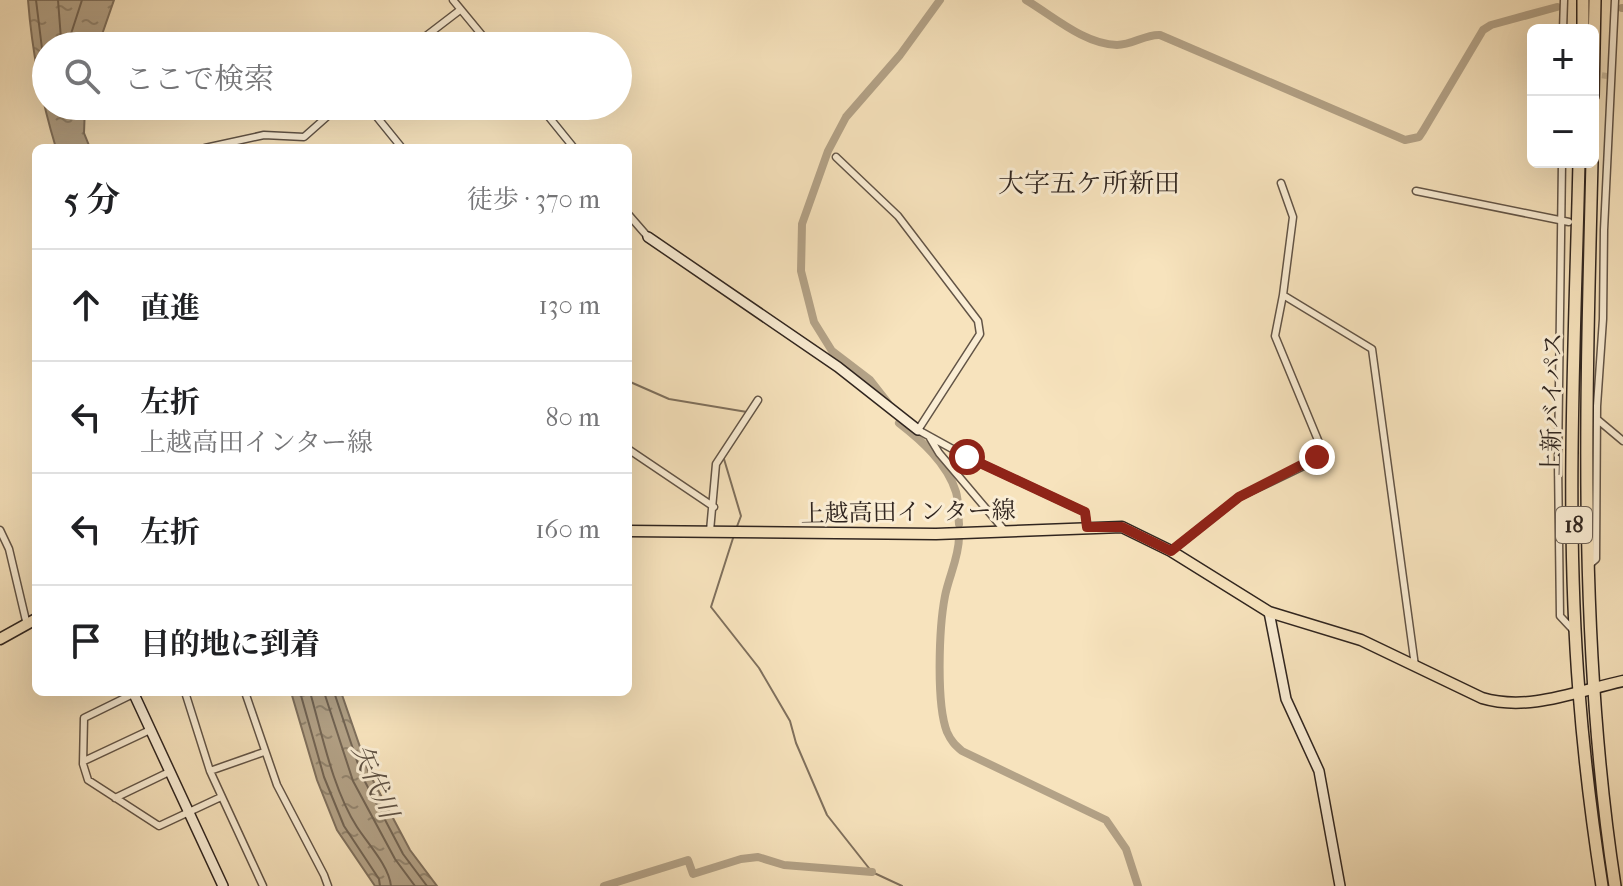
<!DOCTYPE html>
<html lang="ja">
<head>
<meta charset="utf-8">
<style>
	:root { --surface:#fff; --page:#f6f6f6; --text:#202124; --muted:#757577; --line:#e0e0e0 }
	body { margin:0; font-family:"IM FELL French Canon","Noto Serif JP",serif; background:var(--page); color:var(--text) }
	.controls { position:absolute; right:24px; top:24px; display:grid; overflow:hidden; border-radius:12px; box-shadow:0 8px 32px #0002 }
	.controls button { width:72px; height:72px; display:grid; place-items:center; padding:0; border:0; border-bottom:2px solid var(--line); background:var(--surface); color:var(--text); font:40px sans-serif }
	.stop { position:absolute; width:24px; height:24px; margin:-18px; border:6px solid #8f2418; border-radius:50%; background:#fff }
	.stop.end { background:#8f2418; border-color:#fff; box-shadow:0 2px 8px #0008 }
	.list { margin:0; padding:0; list-style:none }
	h2 { display:flex; justify-content:space-between; align-items:center; height:104px; margin:0; padding:0 32px; font-size:34px }
	h2 small { font-size:26px; font-weight:400; color:var(--muted) }
	.list li { display:grid; grid-template-columns:52px 1fr auto; gap:24px; align-items:center; box-sizing:border-box; height:112px; padding:0 32px; border-top:2px solid var(--line) }
	.list b { display:block; font-size:30px; white-space:nowrap }
	.list p { margin:0; font-size:26px; white-space:nowrap; color:var(--muted) }
	.list em { font-size:26px; font-style:normal; color:var(--muted) }
	.icon { flex:none; width:44px; height:44px; fill:none; stroke:currentColor; stroke-width:2; stroke-linecap:round; stroke-linejoin:round }
	.map { position:relative; flex:none; width:1623px; height:886px; overflow:hidden }
	.search { position:absolute; background:var(--surface); box-shadow:0 8px 32px #0002; left:32px; top:32px; width:600px; height:88px; display:flex; align-items:center; gap:20px; box-sizing:border-box; padding:0 28px; border-radius:44px; color:var(--muted); font-size:30px }
	.panel { position:absolute; background:var(--surface); box-shadow:0 8px 32px #0002; left:32px; top:144px; width:600px; height:552px; border-radius:12px }
	.map>svg:first-child { display:block }
	.water { fill:url(#water-ripples); stroke:#7f705d; stroke-width:2 }
	.lines { fill:none; stroke-linecap:round; stroke-linejoin:round }
	.shore { stroke:#726453; stroke-width:2 }
	.stream { stroke:#7f705d; stroke-width:2 }
	.canal { stroke:#b3a287; stroke-width:8 }
	.street-tunnel { stroke:#cfbd9d; stroke-width:6; stroke-dasharray:6 3; stroke-linecap:butt }
	.street-casing { stroke:#625446; stroke-width:9 }
	.secondary-casing { stroke:#30251f; stroke-width:12 }
	.primary-casing { stroke:#30251f; stroke-width:13 }
	.highway-casing { stroke:#30251f; stroke-width:14 }
	.street { stroke:#faedd4; stroke-width:6 }
	.secondary { stroke:#faedd4; stroke-width:9 }
	.primary { stroke:#f7e3bd; stroke-width:10 }
	.highway { stroke:#f7e3bd; stroke-width:11 }
	.route { stroke:#8f2418; stroke-width:10 }
	.labels { text-anchor:middle; dominant-baseline:central; stroke-width:6; stroke-linejoin:round; paint-order:stroke }
	.shield { fill:#faedd4; stroke:#6d6155; stroke-width:2 }
	.shield-label { font-size:22px; font-weight:bold; fill:#30251f }
	.street-label { font-size:24px; fill:#30251f; stroke:#faedd4 }
	.neighbourhood-label { font-size:26px; fill:#30251f; stroke:#faedd4 }
	.water-label { font-size:26px; font-style:italic; fill:#5e5143; stroke:#faedd4 }
</style>
</head>
<body>
<div class="map">
<svg width="1623" height="886" viewBox="0 0 1623 886">
	<defs>
		<pattern id="water-ripples" width="26" height="14" patternUnits="userSpaceOnUse" patternTransform="scale(2)"><rect width="26" height="14" fill="#b3a287"/><path d="M2 4q2-2 4 0t4 0M15 11q2-2 4 0t4 0" fill="none" stroke="#92846e"/></pattern>
	</defs>
	<rect width="100%" height="100%" fill="#f7e3bd"/>
	<filter id="stains"><feTurbulence type="fractalNoise" baseFrequency=".0025" numOctaves="4"/><feColorMatrix values="0 0 0 0 .2 0 0 0 0 .09 0 0 0 0 .02 0 0 0 .5 -.17"/></filter>
	<radialGradient id="worn" r=".72"><stop offset=".6" stop-color="#630" stop-opacity="0"/><stop offset="1" stop-color="#630" stop-opacity=".3"/></radialGradient>
	<path class="water" d="M28,0h86l-16,46h-52v60h39l-1,27 6,15h-34c-15,-49 -24,-97 -28,-148z
		M291,692h50l28,81 41,77 27,36h-62l-38,-56 -20,-50z"/>
	<g class="lines">
		<path class="shore" d="M36,0l10,81
			M58,0l3,39 4,3 4,-2 13,-40
			M300,692l24,85 20,49 35,53 1,7
			M310,692c12,42 23,98 47,135 11,17 32,39 34,59
			M324,692l29,89 42,78 20,27
			M334,692l28,84 41,78 24,32"/>
		<path class="stream" d="M628,381l41,18 78,13
			M724,459l17,57 -5,13
			M734,535l-23,72 48,61 31,53 6,22 31,72 45,57 30,14"/>
		<path class="canal" d="M1026,0c27,16 58,44 91,45 16,0 28,-11 43,-10l245,105 14,-3 4,-6 60,-101 8,-5 66,-18
			M1622,8h1
			M888,403l-18,-23 -38,-29 -18,-29 -13,-51 1,-47 26,-73 18,-34 54,-62 40,-55
			M899,423c22,17 48,40 57,69 3,10 2,22 3,32
			M959,537c0,20 -10,39 -14,59 -6,31 -9,108 2,136 4,9 8,13 15,19l144,69 20,29 12,37
			M604,886l84,-26 5,14 48,-15 17,-2 26,8 88,7"/>
		<path class="street-tunnel" d="M1593,74l14,2"/>
		<g class="street-casing">
			<path id="street" d="M453,0l38,46
				M1563,30l1,-30
				M413,46l47,-36
				M368,106l34,42
				M540,106l34,42
				M205,148l59,-13 40,2 35,-31
				M836,157l62,59 80,105 2,13 -62,96 49,27 118,55 2,15
				M1562,162l-4,300 2,154 14,15
				M1416,191l153,31
				M628,214l20,23
				M1283,295l89,54 43,317
				M1598,420l25,21
				M930,438l9,15 66,78
				M628,449l86,58
				M0,530l9,19 18,76
				M710,531l6,-67 42,-64
				M1171,551l68,-54 73,-35 8,-10v-7l-45,-109 8,-41 10,-78 -12,-34
				M1589,565l7,-6 1,-153 6,-87 1,-89 11,-230
				M185,692l25,79 53,115
				M245,692l32,93 47,90 4,11
				M133,694l-49,24 -1,46 5,16 71,46 62,-29
				M84,761l66,-31
				M210,771l54,-19
				M115,798l54,-26"/>
		</g>
		<g class="secondary-casing">
			<path id="secondary" d="M648,237l190,130 80,63
				M1269,612l17,87 33,72 21,115
				M133,692l90,194"/>
		</g>
		<g class="primary-casing">
			<path id="primary" d="M628,531l308,3 186,-7 49,24 98,61 92,28 121,58c47,14 95,-7 141,-17
				M0,639l36,-20"/>
		</g>
		<g class="highway-casing">
			<path id="highway" d="M1583,30v-30
				M1593,96l2,-96
				M1579,162c-4,176 -14,354 0,530 5,65 13,130 23,194
				M1592,162c-6,242 -14,484 23,724"/>
		</g>
		<use href="#street" class="street"/>
		<use href="#secondary" class="secondary"/>
		<use href="#primary" class="primary"/>
		<use href="#highway" class="highway"/>
	</g>
	<g class="lines">
		<path class="route" d="M967,457l118,55 2,15h35l49,24 68,-54 78,-40"/>
	</g>
	<g class="labels">
		<rect class="shield" x="1556" y="507" width="36" height="36" rx="6"/>
		<g class="shield-label">
			<text x="1574" y="525">18</text>
		</g>
		<g class="street-label">
			<text transform="translate(1552 404) rotate(-89)">上新バイパス</text>
			<text transform="translate(908 512) rotate(-1)">上越高田インター線</text>
		</g>
		<g class="neighbourhood-label">
			<text x="1089" y="183">大字五ケ所新田</text>
		</g>
		<g class="water-label">
			<text transform="translate(375 781) rotate(67)">矢代川</text>
		</g>
	</g>
	<rect width="100%" height="100%" filter="url(#stains)"/>
	<rect width="100%" height="100%" fill="url(#worn)"/>
</svg>
<div class="controls">
<button>+</button>
<button>−</button>
</div>
<div class="stop" style="left:967px;top:457px"></div>
<div class="stop end" style="left:1317px;top:457px"></div>
<div class="search"><svg class="icon" aria-label="search" viewBox="0 0 24 24"><circle cx="10" cy="10" r="6"/><path d="M15 15l6 6"/></svg>ここで検索</div>
<section class="panel">
<h2>5 分<small>徒歩 · 370 m</small></h2>
<ul class="list">
<li><svg class="icon" aria-label="ahead" viewBox="0 0 24 24"><path d="M12 20V5M6 11l6-6 6 6"/></svg><div><b>直進</b></div><em>130 m</em></li>
<li><svg class="icon" aria-label="left" viewBox="0 0 24 24"><path d="M17 20v-9H6M10 6l-5 5 5 5"/></svg><div><b>左折</b><p>上越高田インター線</p></div><em>80 m</em></li>
<li><svg class="icon" aria-label="left" viewBox="0 0 24 24"><path d="M17 20v-9H6M10 6l-5 5 5 5"/></svg><div><b>左折</b></div><em>160 m</em></li>
<li><svg class="icon" aria-label="arrive" viewBox="0 0 24 24"><path d="M6 21V4h12l-3 4 3 4H6"/></svg><div><b>目的地に到着</b></div></li>
</ul>
</section>
</div>
</body>
</html>
